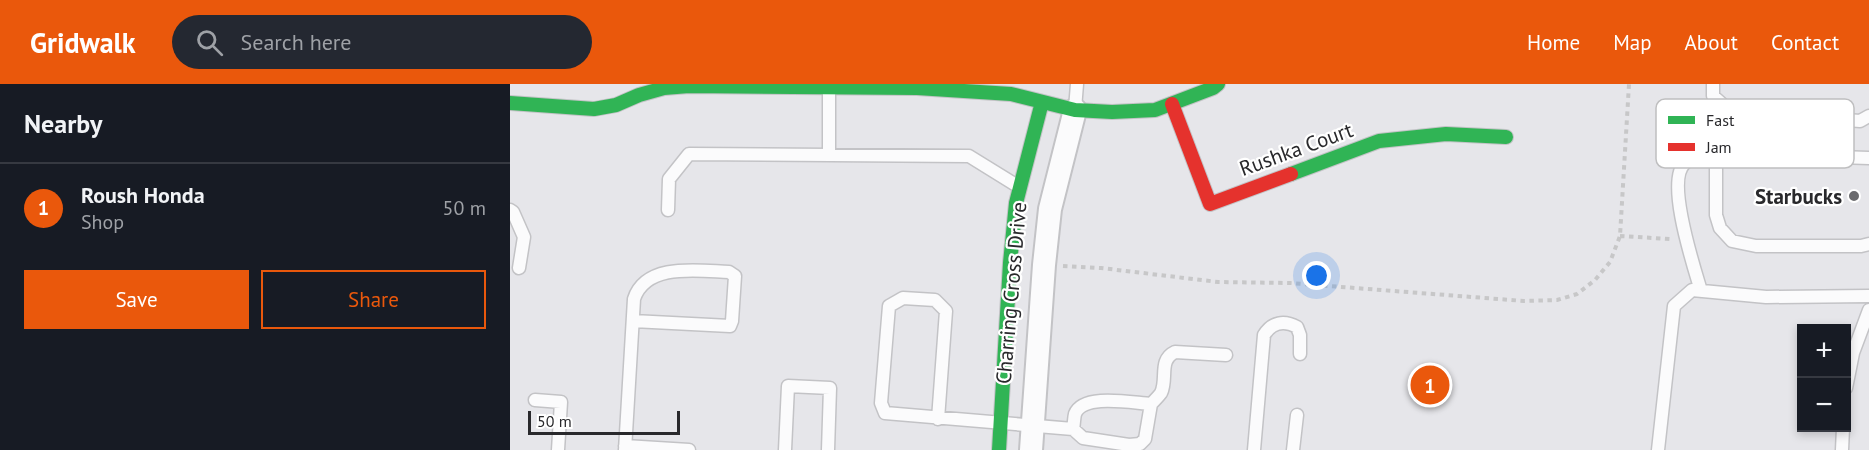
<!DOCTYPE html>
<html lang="en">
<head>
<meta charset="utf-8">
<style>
	:root { --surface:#171b24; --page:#242831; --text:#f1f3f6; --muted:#9ea1a6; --line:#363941; --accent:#ea580c }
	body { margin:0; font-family:"PT Sans",sans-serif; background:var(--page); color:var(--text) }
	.controls { position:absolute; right:18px; bottom:18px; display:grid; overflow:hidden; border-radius:0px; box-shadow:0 3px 9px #0003 }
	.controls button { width:54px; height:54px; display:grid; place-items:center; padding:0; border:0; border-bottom:2px solid var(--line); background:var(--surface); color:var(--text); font:30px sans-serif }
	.scale { position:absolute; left:18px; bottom:15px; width:152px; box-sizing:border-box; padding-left:6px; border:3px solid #29292c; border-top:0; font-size:16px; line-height:21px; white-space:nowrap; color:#29292c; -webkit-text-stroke:4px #fff; paint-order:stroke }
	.you { position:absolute; left:807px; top:192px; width:21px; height:21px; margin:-15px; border:4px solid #fff; border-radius:50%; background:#1a73e8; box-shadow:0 0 0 9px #1a73e833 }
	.badge { display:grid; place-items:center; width:39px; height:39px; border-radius:50%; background:var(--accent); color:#fff; font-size:20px; font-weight:700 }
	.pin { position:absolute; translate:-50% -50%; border:3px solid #fff; box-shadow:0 2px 6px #0006 }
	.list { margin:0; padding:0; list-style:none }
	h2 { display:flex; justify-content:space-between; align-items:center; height:78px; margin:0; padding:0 24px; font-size:26px }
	h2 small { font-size:20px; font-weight:400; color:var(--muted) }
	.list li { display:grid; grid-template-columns:39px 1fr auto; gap:18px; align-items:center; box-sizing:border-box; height:90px; padding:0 24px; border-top:2px solid var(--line) }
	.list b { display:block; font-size:22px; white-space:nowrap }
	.list p { margin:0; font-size:20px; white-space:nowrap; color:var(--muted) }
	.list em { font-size:20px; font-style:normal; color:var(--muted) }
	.actions { display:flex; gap:12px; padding:18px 24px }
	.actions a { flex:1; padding:14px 0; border:2px solid var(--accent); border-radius:0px; text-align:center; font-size:21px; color:var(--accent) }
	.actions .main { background:var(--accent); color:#fff }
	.icon { flex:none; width:33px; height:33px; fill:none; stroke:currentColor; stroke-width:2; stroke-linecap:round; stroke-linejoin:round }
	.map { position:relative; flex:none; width:1359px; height:366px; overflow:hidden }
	header { display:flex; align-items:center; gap:36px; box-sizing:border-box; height:84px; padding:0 30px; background:var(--accent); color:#fff }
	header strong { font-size:28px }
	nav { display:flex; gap:33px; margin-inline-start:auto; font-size:21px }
	.search { width:420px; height:54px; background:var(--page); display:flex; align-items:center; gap:15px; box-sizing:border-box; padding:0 21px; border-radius:33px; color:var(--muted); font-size:22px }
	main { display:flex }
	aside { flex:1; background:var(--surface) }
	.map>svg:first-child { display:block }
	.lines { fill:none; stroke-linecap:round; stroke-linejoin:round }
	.lane-casing { stroke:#c3c3c6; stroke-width:15 }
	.street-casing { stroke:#c3c3c6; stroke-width:26 }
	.fast-casing { stroke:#c3c3c6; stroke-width:16 }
	.jam-casing { stroke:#c3c3c6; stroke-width:16 }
	.path { stroke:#c7c7c8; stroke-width:4; stroke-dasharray:4.5 4.5; stroke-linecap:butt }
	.lane { stroke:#fbfbfc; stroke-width:12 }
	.street { stroke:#fbfbfc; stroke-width:22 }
	.fast { stroke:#30b455; stroke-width:14 }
	.jam { stroke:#e5322d; stroke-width:14 }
	.poi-dot { fill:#6b6b6e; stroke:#fff; stroke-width:2 }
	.labels { text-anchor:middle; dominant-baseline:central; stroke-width:4.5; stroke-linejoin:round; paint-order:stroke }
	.street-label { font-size:21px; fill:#29292c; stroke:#fff }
	.poi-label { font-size:21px; font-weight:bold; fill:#29292c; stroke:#fff; text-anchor:end }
	.key { fill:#fff; stroke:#bfbfc0; stroke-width:1.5 }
	.key-label { font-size:16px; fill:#29292c }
</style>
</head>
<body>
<header>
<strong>Gridwalk</strong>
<div class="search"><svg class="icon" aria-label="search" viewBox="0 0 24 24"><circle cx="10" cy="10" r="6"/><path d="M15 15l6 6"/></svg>Search here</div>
<nav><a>Home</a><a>Map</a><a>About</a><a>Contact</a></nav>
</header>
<main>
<aside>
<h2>Nearby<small></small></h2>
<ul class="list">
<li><span class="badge">1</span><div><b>Roush Honda</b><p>Shop</p></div><em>50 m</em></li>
</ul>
<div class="actions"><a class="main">Save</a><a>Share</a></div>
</aside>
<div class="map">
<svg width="1359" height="366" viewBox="0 0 1359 366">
	<rect width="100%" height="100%" fill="#e6e6ea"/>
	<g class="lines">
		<g class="lane-casing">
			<path id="lane" d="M1203,0v12l17,15 130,10 9,-5
				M319,3v68
				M565,25l2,-25
				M1206,69v62l4,13 12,13 24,5h105l8,-2
				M0,126l3,2 11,25 -5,31
				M158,126l1,-31 20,-25 280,2 50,31
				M1191,207c-7,-24 -36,-111 -16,-128 8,-7 21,-9 31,-10l153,5
				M1336,304l7,-35 16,-43
				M25,316l26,2 -3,48
				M641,320c3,-3 7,-7 10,-11 7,-14 -3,-33 14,-41l51,3
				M428,335l8,-108 -11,-11 -32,-2 -14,8 -8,97 4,10 188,16 10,9 46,7 11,-1 5,-5 6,-35c-19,-1 -68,-11 -76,10 -1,4 -1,10 -2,15
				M115,362l64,4
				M115,366l9,-151c12,-37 65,-28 95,-27l6,4 -3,45 -2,5 -97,-5
				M275,366l3,-64 42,2 -2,62
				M744,366l10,-115c8,-13 20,-15 33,-8l3,8v19
				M783,366l4,-35
				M1148,366l16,-144 18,-16 74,7 103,-1
				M1332,366l1,-22"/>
		</g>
		<g class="street-casing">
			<path id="street" d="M521,366l13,-185 6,-56 25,-99"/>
		</g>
		<g class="fast-casing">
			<path id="fast" d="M0,19l84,6 22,-4 23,-10 25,-7 25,-2 228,2 94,6 64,16 37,2 43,-2 58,-22 5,-4
				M781,90l88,-33 67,-7 60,3
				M489,366l11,-187 6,-60 26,-101"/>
		</g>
		<g class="jam-casing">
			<path id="jam" d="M662,20l38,100 81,-30"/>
		</g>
		<path class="path" d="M1110,152l50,3
			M553,182l38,2 117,14 72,1 234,18 33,-1 20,-6 18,-14 15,-18 10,-26 9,-152"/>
		<use href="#lane" class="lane"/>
		<use href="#street" class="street"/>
		<use href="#fast" class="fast"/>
		<use href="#jam" class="jam"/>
	</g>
	<circle class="poi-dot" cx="1344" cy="112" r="6"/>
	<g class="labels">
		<g class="street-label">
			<text transform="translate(786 65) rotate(-20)">Rushka Court</text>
			<text transform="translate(501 209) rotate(-85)">Charring Cross Drive</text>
		</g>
		<g class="poi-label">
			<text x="1332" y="112">Starbucks</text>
		</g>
	</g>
	<rect x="1146" y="15" width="198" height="69" rx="9" class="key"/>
	<rect x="1158" y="32" width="27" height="8" fill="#30b455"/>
	<rect x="1158" y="59" width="27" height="8" fill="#e5322d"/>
	<g class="key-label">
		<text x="1196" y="42">Fast</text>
		<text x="1196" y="69">Jam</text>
	</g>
</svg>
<div class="controls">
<button>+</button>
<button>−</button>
</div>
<div class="scale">50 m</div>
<div class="you"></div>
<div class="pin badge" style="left:920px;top:301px">1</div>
</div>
</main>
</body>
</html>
